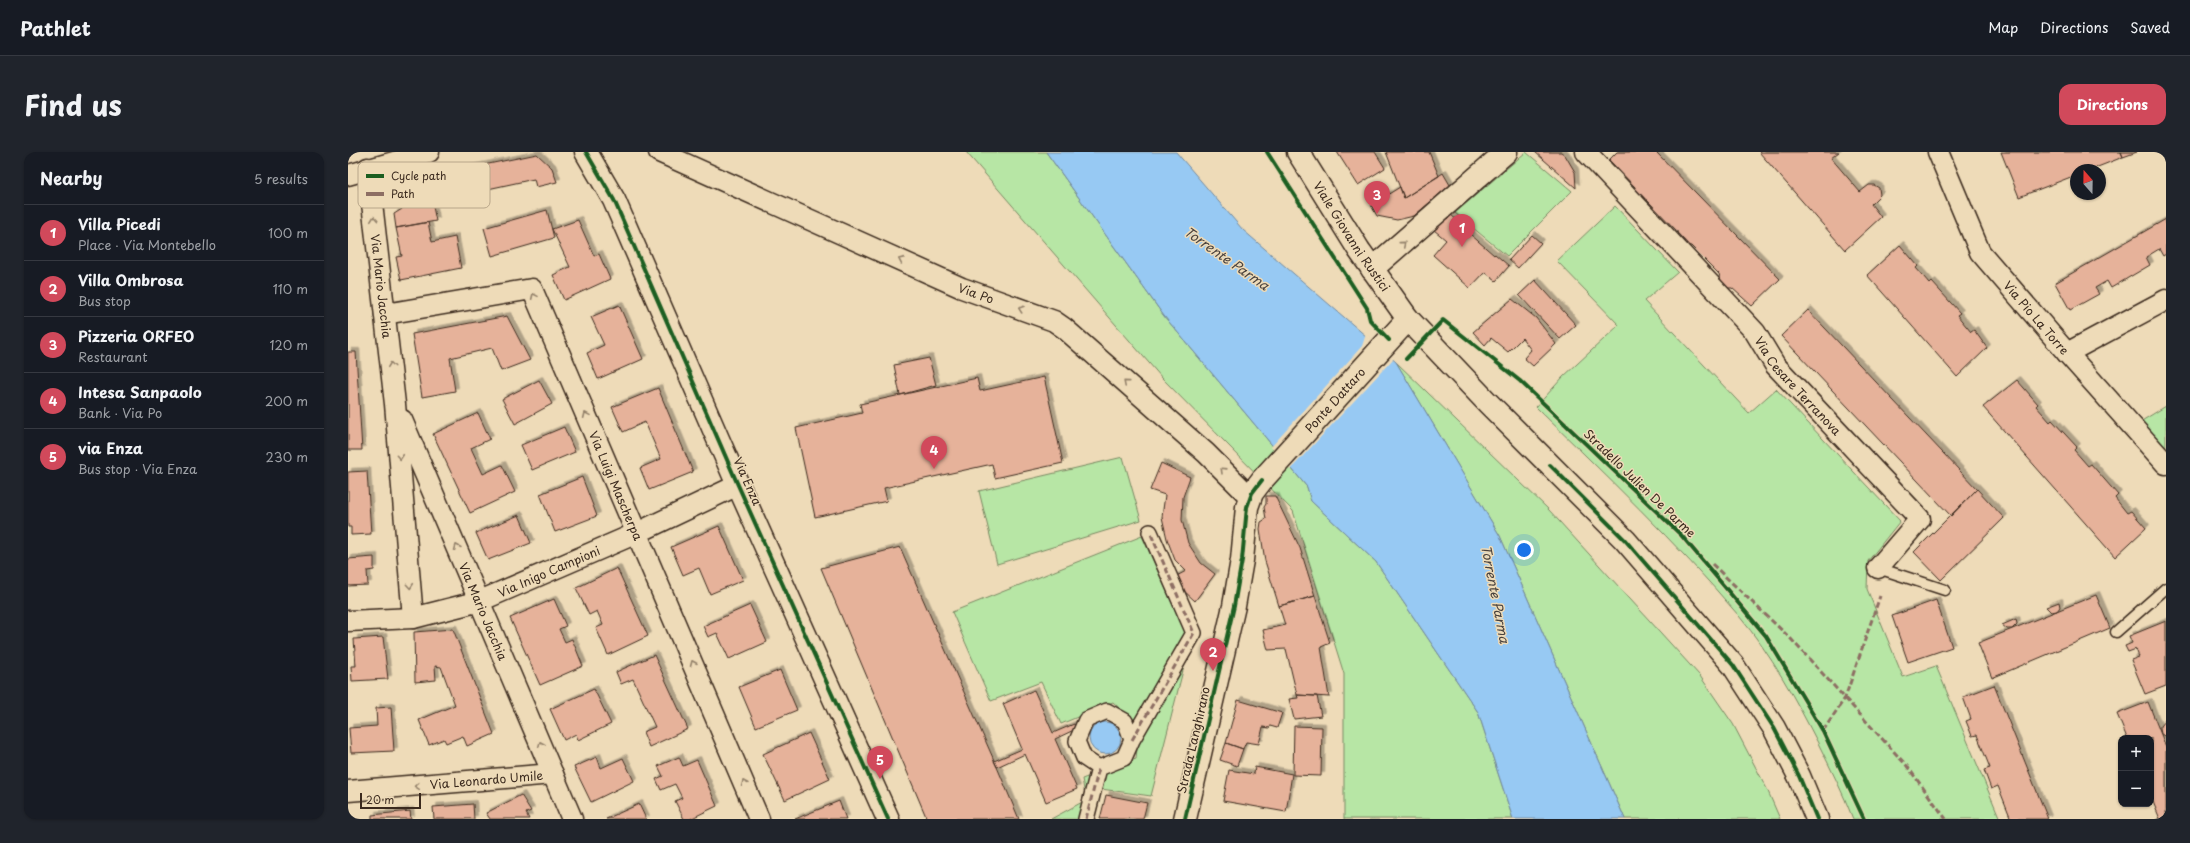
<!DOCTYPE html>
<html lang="en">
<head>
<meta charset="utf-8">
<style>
	:root { --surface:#171b24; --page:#20242c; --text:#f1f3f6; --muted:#9ea1a6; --line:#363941; --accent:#d1495b }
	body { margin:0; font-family:"Playpen Sans",sans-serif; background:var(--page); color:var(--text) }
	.controls { position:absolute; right:12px; bottom:12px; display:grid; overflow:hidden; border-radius:8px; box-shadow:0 1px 3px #0004 }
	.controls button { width:36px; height:36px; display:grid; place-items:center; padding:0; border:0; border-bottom:1px solid var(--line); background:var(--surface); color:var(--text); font:20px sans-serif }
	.compass { position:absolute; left:1722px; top:12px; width:36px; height:36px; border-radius:50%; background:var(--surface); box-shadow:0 1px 3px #0004; rotate:340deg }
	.scale { position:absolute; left:12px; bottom:10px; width:61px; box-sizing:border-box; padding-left:4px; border:2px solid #3b2a1e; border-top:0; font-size:11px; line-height:14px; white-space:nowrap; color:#3b2a1e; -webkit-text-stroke:3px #eedbb8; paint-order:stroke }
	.you { position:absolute; left:1176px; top:398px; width:14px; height:14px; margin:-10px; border:3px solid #fff; border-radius:50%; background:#1a73e8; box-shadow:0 0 0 6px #1a73e833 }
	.badge { display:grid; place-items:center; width:26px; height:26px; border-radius:50%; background:var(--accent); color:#fff; font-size:13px; font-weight:700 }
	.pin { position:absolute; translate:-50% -33px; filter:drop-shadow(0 1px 2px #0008) }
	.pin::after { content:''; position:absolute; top:21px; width:14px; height:12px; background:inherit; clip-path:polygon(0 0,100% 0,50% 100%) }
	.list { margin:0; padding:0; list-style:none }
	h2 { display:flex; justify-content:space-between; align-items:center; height:52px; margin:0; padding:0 16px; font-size:17px }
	h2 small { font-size:13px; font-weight:400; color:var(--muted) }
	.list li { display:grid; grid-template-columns:26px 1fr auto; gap:12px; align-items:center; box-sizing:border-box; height:56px; padding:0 16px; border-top:1px solid var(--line) }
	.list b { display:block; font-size:15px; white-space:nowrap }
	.list p { margin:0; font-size:13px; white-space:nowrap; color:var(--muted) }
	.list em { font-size:13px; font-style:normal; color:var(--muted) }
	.map { position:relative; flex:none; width:1818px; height:667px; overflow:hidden; border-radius:12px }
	header { display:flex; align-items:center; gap:24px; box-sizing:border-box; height:56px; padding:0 20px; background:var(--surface); border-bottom:1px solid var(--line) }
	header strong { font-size:19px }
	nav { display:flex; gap:22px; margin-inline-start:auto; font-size:14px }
	.intro { display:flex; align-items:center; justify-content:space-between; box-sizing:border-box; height:96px; padding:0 24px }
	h1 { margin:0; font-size:28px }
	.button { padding:10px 18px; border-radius:12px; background:var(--accent); color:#fff; font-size:14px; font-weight:700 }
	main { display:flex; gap:24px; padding:0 24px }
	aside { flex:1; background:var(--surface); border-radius:12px; box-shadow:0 1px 3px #0004 }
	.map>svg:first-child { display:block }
	.green { fill:#b7e6a5; stroke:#798862 }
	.water { fill:#97c9f3; stroke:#72899e }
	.pier { fill:#eedbb8 }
	.building { fill:#e6b29a; stroke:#3b2a1e; filter:url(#shadow) }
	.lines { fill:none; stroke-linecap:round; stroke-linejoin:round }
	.service-casing { stroke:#3b2a1e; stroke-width:13 }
	.pedestrian-casing { stroke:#3b2a1e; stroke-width:18 }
	.minor-casing { stroke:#3b2a1e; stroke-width:23 }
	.tertiary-casing { stroke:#3b2a1e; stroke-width:25 }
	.secondary-casing { stroke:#3b2a1e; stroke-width:25 }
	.service { stroke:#eedbb8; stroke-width:10 }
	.pedestrian { stroke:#eedbb8; stroke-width:15 }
	.minor { stroke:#eedbb8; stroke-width:20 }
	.tertiary { stroke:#eedbb8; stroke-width:22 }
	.secondary { stroke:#eedbb8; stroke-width:22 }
	.quiet { stroke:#8d6e63; stroke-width:3; stroke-dasharray:6 3; stroke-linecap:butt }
	.cycleway-casing { stroke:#eedbb8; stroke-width:6 }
	.cycleway { stroke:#1b5e20; stroke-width:4 }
	.oneway { stroke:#94826b }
	.labels { text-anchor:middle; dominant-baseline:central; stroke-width:3; stroke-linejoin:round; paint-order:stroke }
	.street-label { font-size:12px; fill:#3b2a1e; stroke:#eedbb8 }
	.water-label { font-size:13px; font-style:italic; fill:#49423e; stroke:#eedbb8 }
	.key { fill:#eedbb8; stroke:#b8a68a; stroke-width:1 }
	.key-label { font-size:11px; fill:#3b2a1e }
</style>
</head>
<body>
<header>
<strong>Pathlet</strong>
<nav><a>Map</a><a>Directions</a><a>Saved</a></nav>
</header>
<div class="intro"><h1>Find us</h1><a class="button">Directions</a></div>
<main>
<aside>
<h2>Nearby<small>5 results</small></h2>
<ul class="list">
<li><span class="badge">1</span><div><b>Villa Picedi</b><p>Place · Via Montebello</p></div><em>100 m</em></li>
<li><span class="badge">2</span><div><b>Villa Ombrosa</b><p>Bus stop</p></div><em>110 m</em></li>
<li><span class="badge">3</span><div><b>Pizzeria ORFEO</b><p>Restaurant</p></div><em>120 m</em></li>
<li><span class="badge">4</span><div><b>Intesa Sanpaolo</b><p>Bank · Via Po</p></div><em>200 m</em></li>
<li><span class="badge">5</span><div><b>via Enza</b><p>Bus stop · Via Enza</p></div><em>230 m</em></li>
</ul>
</aside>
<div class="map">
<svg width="1818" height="667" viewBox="0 0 1818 667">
	<defs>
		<filter id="shadow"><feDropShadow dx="3.5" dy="-3.5" stdDeviation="0" flood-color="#0004"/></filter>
	</defs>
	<rect width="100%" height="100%" fill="#eedbb8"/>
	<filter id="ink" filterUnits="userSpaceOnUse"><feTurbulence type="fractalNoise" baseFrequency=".025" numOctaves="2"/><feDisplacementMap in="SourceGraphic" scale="8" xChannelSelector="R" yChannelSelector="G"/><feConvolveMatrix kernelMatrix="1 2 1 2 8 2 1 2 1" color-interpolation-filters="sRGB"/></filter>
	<g filter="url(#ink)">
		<path class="green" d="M618,0h80l118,164 143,171 4,14 65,61 102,150 35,107h-169v-145l-51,-163 -131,-133z
			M1178,0l46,39 -65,65 -52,-43z
			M1267,54l63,66 -34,29 105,112 27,-24 124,132 -32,40 -1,28 36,88 33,-11 64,153h-147c-10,-26 -22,-50 -34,-74 -23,-45 -48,-91 -80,-129 -63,-74 -134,-141 -203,-209l27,-30 56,-52 -62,-64z
			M1048,210l153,148 151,166 33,48 34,65 13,30h-155l-125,-283z
			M1818,254v45l-26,-29z
			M775,305l18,63 -144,44 -18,-73z
			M794,384l48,107 -39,153 -50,-7 -12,30h-38l35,-19 -4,-21 54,-20 3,-32 -26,-25 -52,22 -20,-42 -50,19 -39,-89z"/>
		<path class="water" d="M698,0h130l67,78 153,132 104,174 125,283h-112l-35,-107 -102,-150 -65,-61 -4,-14 -143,-171z
			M741 586a16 16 0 1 1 32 0a16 16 0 1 1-32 0Z"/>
		<path class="pier" d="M1018,182l28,24 -104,112 -19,-23 91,-101z"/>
		<path class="building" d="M989,0h38l10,16 -27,17z
			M1038,0h43l10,24 -35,22z
			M1187,0h26l4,3 10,17 1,16z
			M1269,0h39l124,127 -28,27 -20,-18h-6l-4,-4 -3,-10 -28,-28 -6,-1 -7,-8 -1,-6 -30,-31 -7,-1 -5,-7v-5l-26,-27z
			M1411,0h80l-8,6 29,34 9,-7h5l5,3 1,7 -9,9 10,13 -36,33z
			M1653,0h120l2,5 -33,13h-14v5l-57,22z
			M1773,0h16l-14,5z
			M189,2l15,14 5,14 -21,5 -2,-8 -60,13 -5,-24z
			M121,16l5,24 -42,10 4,19 -40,7 -2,-14 8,-5 -6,-25z
			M1095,21l7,12 -36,31 -17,4 -20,-4 -6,-11 29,-18 4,11z
			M199,58l7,28 -62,18 -8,-28z
			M1101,61l14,13 -1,1 32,28 1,-1 14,12 -13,15 -11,-9 -15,16 -37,-33 13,-15 -12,-10z
			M1818,67v35l-3,2 -4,-7 -13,8 4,8 -39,23 -4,-7 -12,7 4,6 -29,16 -15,-27z
			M230,68l16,36 5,-2 11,25 -46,21 -11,-25 17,-8 -18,-38z
			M80,70l4,20 23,-5 6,31 -60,12 -5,-23 6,-1 -6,-28z
			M1184,83l9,8 -23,25 -9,-8z
			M1552,93l18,21 -2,2 14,16 2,-2 28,31 -3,2 14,17 3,-2 13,18 -30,29 -90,-102z
			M1187,128l41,45 -16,14 -41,-44z
			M1164,147l24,19 20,26 -23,22 -9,-8 7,-8 -9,-12 -14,14 -17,-14 -6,7 -12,-13z
			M271,153l24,54 -45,20 -11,-26 17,-8 -13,-28z
			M1460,158l169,179 -26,27 -170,-180z
			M159,164l23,44 -29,11 -9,-23 -42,10 5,33 -33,6 -10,-63z
			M0,200h8l6,98h-14z
			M581,206l7,27 -36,10 -6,-30z
			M696,225l19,86 -68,15 -3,-14 -108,24 3,13 -72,16 -19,-89 66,-15 -2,-9 117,-26 3,13z
			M191,228l13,24 -37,20 -13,-25z
			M1669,228l21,24 -2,2 14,16 2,-2 25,27 -3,3 14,16 3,-2 27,31 -3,3 12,15 4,-2 15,17 -31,29 -132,-150z
			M310,236l35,84 -44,18 -9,-22 21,-9 -16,-37 -22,10 -11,-25z
			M130,261l12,26 -19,9 12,26 19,-9 13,27 -45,21 -37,-79z
			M216,275l11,25 -43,18 -11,-25z
			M813,311l29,14 -7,20 -1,23 6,23 13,20 14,11 -20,27 -24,-22 15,-8 -11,-11 -8,-21 -5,-22 3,-22 -15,-5z
			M19,319l4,63 -20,1v-8h-3v-55z
			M234,325l15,39 -42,16 -15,-38z
			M1629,337l27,29 -63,62 -27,-28z
			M918,344h9l25,52 15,48 -36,10 -14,-45 -5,-32 1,-7 5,-3 -2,-12 2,-3z
			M171,363l12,28 -43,17 -12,-27z
			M371,374l24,54 -33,14 -11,-26 -16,7 -12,-28z
			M552,395l97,220 22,52h-92l-106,-251z
			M26,405v13l-7,1 1,14 -20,1v-27z
			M269,416l31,68 -40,19 -12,-27 7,-3 -6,-14 -8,4 -13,-27z
			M1748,443l14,33 -118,50 -14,-35z
			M967,444l15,47 -9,4 8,50 -32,-2 -11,-46 -18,1 -5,-20 22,-5 -6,-19z
			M206,447l12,27 -7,3 6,13 7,-3 11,27 -43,19 -30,-67z
			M1588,448l16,47 -44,15 -16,-46z
			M1711,450l1,5 -3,4 -6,1 -5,-5z
			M402,453l17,37 -38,17 -12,-26 -9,4 -5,-11z
			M1668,467l1,5 -5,5h-5l-5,-4z
			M1818,469v65l-21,8 -14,-34 8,-3 -3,-8 -8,3 -3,-6 7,-3 -3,-7z
			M105,477l41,105 -27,12 -4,-10 -17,7 -2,-4 -15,6 -10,-25 36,-15 -14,-38 -6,-1 1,14 -21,2 -1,-50z
			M35,485l5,42 -36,2 -1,-15h5l-2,-27z
			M306,503l34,74 -39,18 -6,-15 12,-5 -22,-48 -12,5 -5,-12z
			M432,518l17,40 -41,17 -17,-40z
			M1646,533l54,134h-37l-13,-33 -7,3 -7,-19 6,-2 -13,-33 -5,1 -6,-15 5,-2 -8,-22z
			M246,537l17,35 -33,16 -2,-6 -12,6 -14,-31z
			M686,538l19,43 21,-9 2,5 -21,10 22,50 -31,13 -21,-48 -28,13 -3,-6 28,-12 -19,-45z
			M949,543l20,1 4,20 -27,3 -5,-20 9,-1z
			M890,548l44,13 -5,15 -7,-2 -1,2 -6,-1 -4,17 -13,-2 -3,7 -17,-6z
			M1800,550l18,45v72h-6l-9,-22v-59h-24l-10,-24z
			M43,555l3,44 -43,2 -2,-25 28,-2 -1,-18z
			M1817,568h1v17l-5,-3 -1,-5v-3z
			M946,574l28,1 -1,49 -28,-1z
			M461,581l21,46 -45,21 -22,-46z
			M878,591l17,6 -6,17 -17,-6z
			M249,605l4,11 22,-10 11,23 -43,21 -17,-35z
			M331,605l4,9 14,-6 20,46 -27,13h-6l-9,-18 7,-3 -7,-14 -14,6 -5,-11 7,-3 -5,-10z
			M907,615l37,7 -6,38 -63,-11 6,-31 25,4z
			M173,643l10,16 -5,2 3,6h-39l-4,-6z
			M758,643l41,8 -4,16h-43z
			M491,649l7,18h-51z
			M125,652l1,15h-40l-1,-12z
			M291,652l7,15h-40z
			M62,659l1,8h-39v-4z"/>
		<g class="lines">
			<g class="service-casing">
				<path id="service" d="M1530,416l67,22
					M1768,480l50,-44"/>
			</g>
			<g class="pedestrian-casing">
				<path id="pedestrian" d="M759,559l18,10 7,19 -8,18 -25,10 -15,-10 -7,-17 9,-21z
					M784,588l62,-107 -44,-101
					M738,667l13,-51"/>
			</g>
			<g class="minor-casing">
				<g id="minor">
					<path id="s1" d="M311,0l303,136 92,33 10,7 142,125 44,44"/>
					<path id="s2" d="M1238,0l169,180 20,33 145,154 -42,49"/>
					<path id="s3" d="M1590,0l42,100 87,101 99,111"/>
					<path id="s4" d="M20,16l27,236 18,214"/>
					<path d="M0,23l81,-23"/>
					<path id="s5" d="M37,162l147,-25 227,530"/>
					<path d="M1719,201l99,-53"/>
					<path id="s6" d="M54,268l170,399"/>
					<path id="s7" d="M0,469l65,-3 67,-17 157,-68 101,-48"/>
					<path id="s8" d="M0,639l205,-17"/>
				</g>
			</g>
			<g class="tertiary-casing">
				<g id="tertiary">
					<path d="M238,0l28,48 124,285 150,334"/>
					<path d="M1024,117l134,-117"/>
					<path id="s9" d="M837,667l49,-213 8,-46 5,-53 5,-14 10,-13 146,-161"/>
				</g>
			</g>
			<g class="secondary-casing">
				<g id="secondary">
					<path id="s10" d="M950,0l61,98 49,69 80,84 137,137 108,125 41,63 25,48 18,43"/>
				</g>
			</g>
			<use href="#service" class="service"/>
			<use href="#pedestrian" class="pedestrian"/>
			<use href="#minor" class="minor"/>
			<use href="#tertiary" class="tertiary"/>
			<use href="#secondary" class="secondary"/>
			<path class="quiet" d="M1364,412l78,74 117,128 39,53
				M1475,579l22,-33 35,-102
				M784,588l62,-107 -44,-101
				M738,667l13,-51"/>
			<g class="cycleway-casing">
				<path id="cycleway" d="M238,0l28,48 124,285 150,334
					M919,0l100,156 3,12 19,20
					M1058,207l37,-39 77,61 161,154 85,101 57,95 41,88
					M1202,313l75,75 108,125 41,63 25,48 18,43
					M837,667l49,-213 8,-46 5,-53 5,-14 10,-13"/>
			</g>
			<use href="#cycleway" class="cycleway"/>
		</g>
		<defs><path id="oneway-chevron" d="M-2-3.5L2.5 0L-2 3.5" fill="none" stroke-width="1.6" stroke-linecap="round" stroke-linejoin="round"/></defs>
		<g class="oneway">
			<use href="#oneway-chevron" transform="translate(26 67) rotate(-96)"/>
			<use href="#oneway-chevron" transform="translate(1055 92) rotate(-40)"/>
			<use href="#oneway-chevron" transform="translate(553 108) rotate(-156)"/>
			<use href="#oneway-chevron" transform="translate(186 144) rotate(-114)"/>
			<use href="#oneway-chevron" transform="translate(673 157) rotate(-161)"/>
			<use href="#oneway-chevron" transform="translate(43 213) rotate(-97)"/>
			<use href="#oneway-chevron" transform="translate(778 231) rotate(-139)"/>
			<use href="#oneway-chevron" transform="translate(238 263) rotate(-114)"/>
			<use href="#oneway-chevron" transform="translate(52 305) rotate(85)"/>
			<use href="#oneway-chevron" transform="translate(875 318) rotate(-136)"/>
			<use href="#oneway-chevron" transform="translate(109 395) rotate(-113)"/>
			<use href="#oneway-chevron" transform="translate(62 434) rotate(85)"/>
			<use href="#oneway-chevron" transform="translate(345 511) rotate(-113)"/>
			<use href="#oneway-chevron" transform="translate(193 592) rotate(-113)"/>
			<use href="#oneway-chevron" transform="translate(396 631) rotate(-113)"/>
			<use href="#oneway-chevron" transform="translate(69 634) rotate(175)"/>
		</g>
	</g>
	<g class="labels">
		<g class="street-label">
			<text stroke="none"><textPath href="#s10" startOffset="100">Viale Giovanni Rustici</textPath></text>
			<text stroke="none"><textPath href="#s4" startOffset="119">Via Mario Jacchia</textPath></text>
			<text stroke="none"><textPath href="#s1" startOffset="347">Via Po</textPath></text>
			<text stroke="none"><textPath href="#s3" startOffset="195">Via Pio La Torre</textPath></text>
			<text stroke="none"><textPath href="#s2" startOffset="316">Via Cesare Terranova</textPath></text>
			<text stroke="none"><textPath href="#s9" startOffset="458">Ponte Dattaro</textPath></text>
			<text transform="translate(400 329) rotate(66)">Via Enza</text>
			<text transform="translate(1292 331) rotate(44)">Stradello Julien De Parme</text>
			<text stroke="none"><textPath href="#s5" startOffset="363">Via Luigi Mascherpa</textPath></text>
			<text stroke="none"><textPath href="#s7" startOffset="209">Via Inigo Campioni</textPath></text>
			<text stroke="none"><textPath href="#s6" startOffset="208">Via Mario Jacchia</textPath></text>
			<text transform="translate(845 588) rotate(-77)">Strada Langhirano</text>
			<text stroke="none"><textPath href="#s8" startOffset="139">Via Leonardo Umile</textPath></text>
		</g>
		<g class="water-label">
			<text transform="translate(879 106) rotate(35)">Torrente Parma</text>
			<text transform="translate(1148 442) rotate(79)">Torrente Parma</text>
		</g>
	</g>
	<rect x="10" y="10" width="132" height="46" rx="6" class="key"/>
	<rect x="18" y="22" width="18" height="4" fill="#1b5e20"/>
	<rect x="18" y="40" width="18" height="4" fill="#8d6e63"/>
	<g class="key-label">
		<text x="43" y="28">Cycle path</text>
		<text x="43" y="46">Path</text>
	</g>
</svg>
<div class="controls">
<button>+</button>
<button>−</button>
</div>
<svg class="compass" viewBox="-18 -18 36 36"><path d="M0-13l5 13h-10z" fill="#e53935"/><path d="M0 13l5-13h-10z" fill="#9ea1a6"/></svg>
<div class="scale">20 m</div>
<div class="you"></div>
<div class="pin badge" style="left:1114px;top:95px">1</div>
<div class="pin badge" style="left:865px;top:519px">2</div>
<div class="pin badge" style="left:1029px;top:62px">3</div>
<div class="pin badge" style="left:586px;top:317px">4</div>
<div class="pin badge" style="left:532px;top:627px">5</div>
</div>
</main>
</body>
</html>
